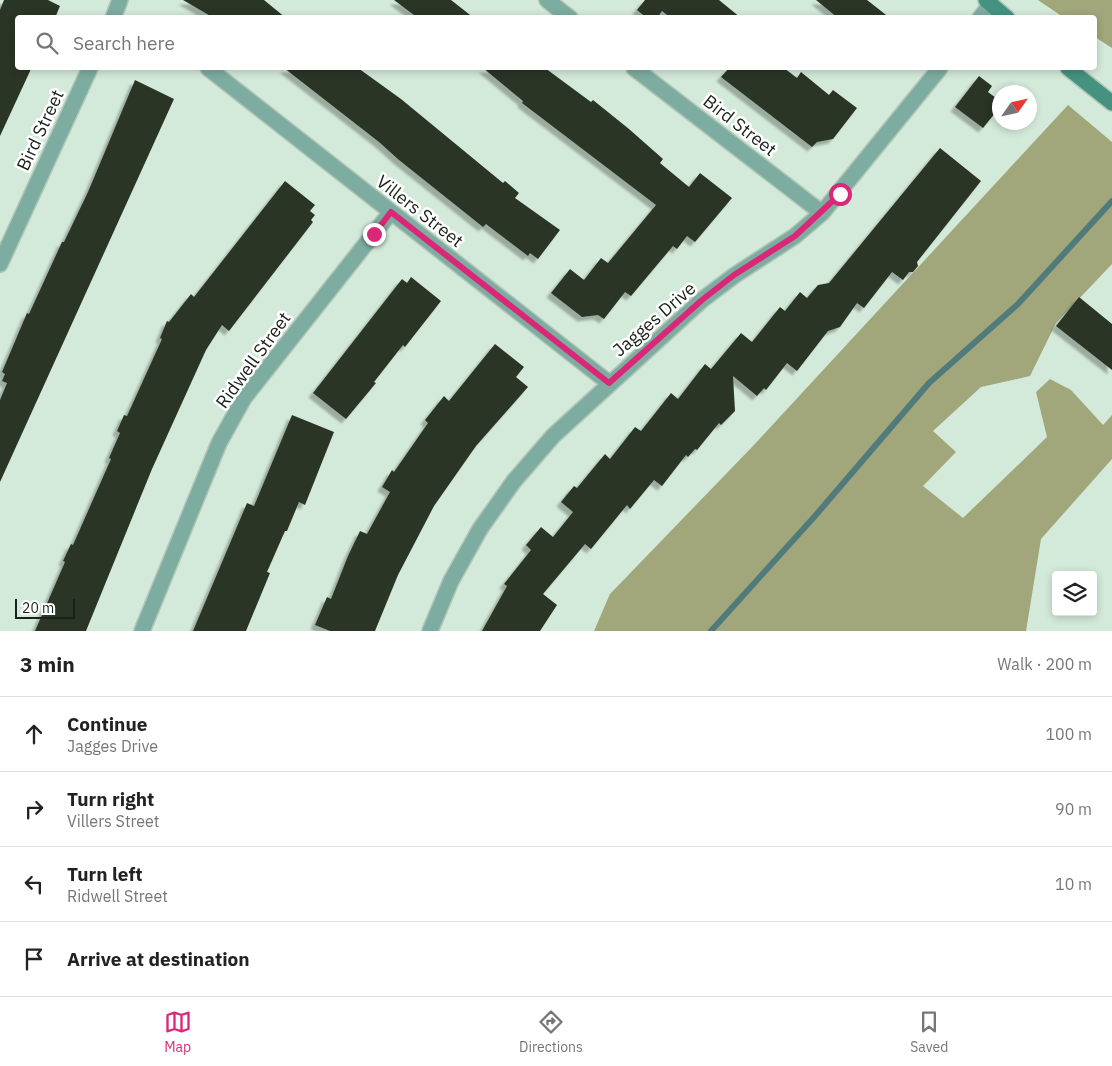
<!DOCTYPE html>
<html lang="en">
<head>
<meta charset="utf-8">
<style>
	:root { --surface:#fff; --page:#f2f2f2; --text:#222; --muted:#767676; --line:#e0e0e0; --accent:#db2777 }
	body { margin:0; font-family:"IBM Plex Sans",sans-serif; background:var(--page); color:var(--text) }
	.controls { position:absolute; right:15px; bottom:15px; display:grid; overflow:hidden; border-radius:5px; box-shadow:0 2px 8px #0003 }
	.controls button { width:45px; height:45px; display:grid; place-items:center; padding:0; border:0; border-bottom:1px solid var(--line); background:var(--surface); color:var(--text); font:25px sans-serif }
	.compass { position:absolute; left:992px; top:85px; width:45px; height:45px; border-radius:50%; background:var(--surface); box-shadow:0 2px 8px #0003; rotate:56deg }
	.scale { position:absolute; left:15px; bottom:12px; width:60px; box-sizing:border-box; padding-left:5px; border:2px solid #19211b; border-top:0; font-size:14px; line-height:18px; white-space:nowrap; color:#19211b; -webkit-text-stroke:4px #fff; paint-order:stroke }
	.stop { position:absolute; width:15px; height:15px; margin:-11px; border:4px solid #db2777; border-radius:50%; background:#fff }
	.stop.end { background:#db2777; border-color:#fff; box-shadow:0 1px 5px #0008 }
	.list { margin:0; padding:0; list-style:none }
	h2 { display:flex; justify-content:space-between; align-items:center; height:65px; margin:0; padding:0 20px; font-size:21px }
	h2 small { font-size:16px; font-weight:400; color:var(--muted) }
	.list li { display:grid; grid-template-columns:32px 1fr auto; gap:15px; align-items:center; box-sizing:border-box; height:75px; padding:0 20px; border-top:1px solid var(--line) }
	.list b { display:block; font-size:19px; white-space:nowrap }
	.list p { margin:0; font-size:16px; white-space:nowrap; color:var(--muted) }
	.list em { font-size:16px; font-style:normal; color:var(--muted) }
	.icon { flex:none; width:28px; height:28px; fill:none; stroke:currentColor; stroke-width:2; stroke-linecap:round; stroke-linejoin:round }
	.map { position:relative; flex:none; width:1112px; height:631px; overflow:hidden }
	.search { position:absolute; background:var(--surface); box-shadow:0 2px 8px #0003; left:15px; right:15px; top:15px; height:55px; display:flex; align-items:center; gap:12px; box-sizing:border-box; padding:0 18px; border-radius:5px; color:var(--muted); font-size:19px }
	.sheet { height:365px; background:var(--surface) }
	nav { display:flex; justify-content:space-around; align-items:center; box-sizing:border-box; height:70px; border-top:1px solid var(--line); background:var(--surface); font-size:14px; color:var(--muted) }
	nav a { display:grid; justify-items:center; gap:2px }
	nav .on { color:var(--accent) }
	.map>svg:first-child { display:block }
	.forest { fill:#a1a77b }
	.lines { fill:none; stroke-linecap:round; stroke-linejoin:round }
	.stream { stroke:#507b7a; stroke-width:6 }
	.building { fill:#2b3625; filter:url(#shadow) }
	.street-casing { stroke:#b2c5b7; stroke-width:18 }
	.secondary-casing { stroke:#b2c5b7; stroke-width:18 }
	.street { stroke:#7dada0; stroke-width:15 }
	.secondary { stroke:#459280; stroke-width:15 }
	.route { stroke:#db2777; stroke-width:6 }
	.labels { text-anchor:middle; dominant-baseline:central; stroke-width:5; stroke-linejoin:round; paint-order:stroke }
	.street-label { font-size:18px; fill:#19211b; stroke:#fff }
</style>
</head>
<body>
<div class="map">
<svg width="1112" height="631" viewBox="0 0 1112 631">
	<defs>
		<filter id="shadow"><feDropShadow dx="-4.5" dy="4.5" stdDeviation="1" flood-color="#0004"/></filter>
	</defs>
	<rect width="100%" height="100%" fill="#d3e9d9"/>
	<path class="forest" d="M1038,0h74v48l-17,-11 -1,-19 -31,-1z
		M1068,105l44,37v122l-56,59 -26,53 -49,11 -48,44 23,21 -33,34 40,32 84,-81 -11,-45 14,-13 21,11 32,35 9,-10v44l-71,80 -15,92h-432l16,-37 142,-147z"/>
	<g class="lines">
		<path class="stream" d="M711,631l104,-115 114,-133 89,-79 94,-103"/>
	</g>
	<path class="building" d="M4,0h44l12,6 -5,12h-37v50l13,1 -31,67v-126z
		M183,0h81l22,18h-72z
		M394,0h57l23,18h-56z
		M645,0h74l22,18h-70l-9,-7 -5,7h-10l-10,-8z
		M816,0h51l23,18h-52z
		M284,68h74l43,31 102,84 2,-2 14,12 -4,5 45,32 -22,29 -8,-6 -2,3 -42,-32 -3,3 -84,-67 -20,-18z
		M483,68h62l46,34 2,-2 36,29 34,30 -3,4 29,24 11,-14 32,25 -37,44 -8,-6 -10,13 -4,-3 -42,50 -6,-4 -21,27 -6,-4 -16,2 -31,-24 19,-24 14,11 17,-22 7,5 48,-58 -134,-102 1,-2z
		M729,68h55l13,10 4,-6 28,23 4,-5 24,18 -24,31 -16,3 -5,5 -91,-70z
		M979,76l13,10 -4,6 12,9v6l-17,21 -28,-21z
		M135,80l39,19 -174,383v-82l7,-17 -5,-2 3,-7 -3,-2 25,-59 2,1 33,-72h2l24,-50z
		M940,148l41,33 -64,81 1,4 -5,6h-4l-6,8 -11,-8 -28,36 -7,-5 -17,24 -12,4 -31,40 -10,-8 -21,27 -2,-2 -7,8 -24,-20 2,35 -14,14 -2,-2 -22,27 -2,-1 -7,8 -2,-2 -24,31 -8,-6 -24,29 -3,-4 -36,44 -6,-5 -42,50 14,11 -17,26h-58l25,-45 -3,-2 27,-34 -5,-5 15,-18 12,10 20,-25 -12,-10 13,-16 3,2 28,-34 5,5 25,-32 6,4 30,-38 7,6 27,-35 6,5 30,-36 11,9 28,-35 5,4 15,-19 7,6 11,-13 11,-2z
		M285,181l30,24 -5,6 5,4 -4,5 2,2 -84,109 -7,-6 -16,25 -54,119 -66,162h-51l30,-69 -2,-1 8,-17 2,1 38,-86 -2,-1 11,-25 -3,-2 7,-16 3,1 35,-77 -2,-1 7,-17 2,1 22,-28 3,3z
		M411,277l30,24 -36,46 -2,-2 -29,37 2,1 -30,36 -33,-26 89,-114 5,4z
		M1079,297l33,27v46l-56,-44z
		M495,344l29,23 -8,10 12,10 -52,59 -42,60 -36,69 -23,56h-45l-15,-6 12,-28 4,2 17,-43 12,-25 7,3 23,-42 -8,-5 10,-17 2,2 34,-49 -3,-3 19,-24 5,5z
		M292,415l42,17 -29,73 -6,-3 -12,29h-2l-18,41 3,1 -24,58h-53l54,-128 7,3z"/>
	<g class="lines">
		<g class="street-casing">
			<path id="street" d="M547,0l23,18
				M113,18l7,-18
				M980,18l11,-14
				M208,68l401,315
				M634,68l188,145
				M0,264l90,-196
				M142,631l77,-188 25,-45 147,-186
				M430,631l21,-50 29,-52 34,-48 39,-45 149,-136 33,-25 60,-39 27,-23 118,-145"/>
		</g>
		<g class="secondary-casing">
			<path id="secondary" d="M986,0l21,18
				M1068,68l44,35"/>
		</g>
		<use href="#street" class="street"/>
		<use href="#secondary" class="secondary"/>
	</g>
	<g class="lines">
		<path class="route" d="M374,234l17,-22 218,171 93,-83 32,-25 61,-39 45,-42"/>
	</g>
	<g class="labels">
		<g class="street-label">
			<text transform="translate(740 125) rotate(38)">Bird Street</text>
			<text transform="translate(40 130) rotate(-65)">Bird Street</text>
			<text transform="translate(420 211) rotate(38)">Villers Street</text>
			<text transform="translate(654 319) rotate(-41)">Jagges Drive</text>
			<text transform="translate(253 360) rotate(-54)">Ridwell Street</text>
		</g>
	</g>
</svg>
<div class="controls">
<button><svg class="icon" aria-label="layers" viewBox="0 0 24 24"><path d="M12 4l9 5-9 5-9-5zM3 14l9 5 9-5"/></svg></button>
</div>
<svg class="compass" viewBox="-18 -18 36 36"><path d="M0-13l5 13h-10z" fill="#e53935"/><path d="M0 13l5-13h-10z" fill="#767676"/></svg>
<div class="scale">20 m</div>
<div class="stop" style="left:840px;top:194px"></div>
<div class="stop end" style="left:374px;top:234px"></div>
<div class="search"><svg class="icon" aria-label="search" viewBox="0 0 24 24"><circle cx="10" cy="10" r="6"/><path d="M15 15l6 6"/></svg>Search here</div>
</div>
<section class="sheet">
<h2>3 min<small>Walk · 200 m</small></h2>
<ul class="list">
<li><svg class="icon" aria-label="ahead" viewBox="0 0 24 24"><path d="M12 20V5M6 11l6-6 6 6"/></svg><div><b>Continue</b><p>Jagges Drive</p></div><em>100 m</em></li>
<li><svg class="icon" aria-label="right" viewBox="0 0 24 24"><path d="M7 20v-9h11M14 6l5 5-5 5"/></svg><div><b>Turn right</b><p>Villers Street</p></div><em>90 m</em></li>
<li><svg class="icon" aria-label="left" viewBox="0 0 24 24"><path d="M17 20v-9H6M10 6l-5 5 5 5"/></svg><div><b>Turn left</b><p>Ridwell Street</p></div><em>10 m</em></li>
<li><svg class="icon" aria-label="arrive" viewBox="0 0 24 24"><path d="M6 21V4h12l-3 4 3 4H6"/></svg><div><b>Arrive at destination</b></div></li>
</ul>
</section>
<nav>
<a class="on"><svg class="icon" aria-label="map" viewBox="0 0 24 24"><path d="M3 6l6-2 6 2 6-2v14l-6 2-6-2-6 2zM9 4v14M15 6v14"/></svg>Map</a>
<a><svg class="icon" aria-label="directions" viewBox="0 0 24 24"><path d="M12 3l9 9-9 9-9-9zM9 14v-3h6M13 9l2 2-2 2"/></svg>Directions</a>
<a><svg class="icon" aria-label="saved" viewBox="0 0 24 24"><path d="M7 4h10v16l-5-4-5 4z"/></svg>Saved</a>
</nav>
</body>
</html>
